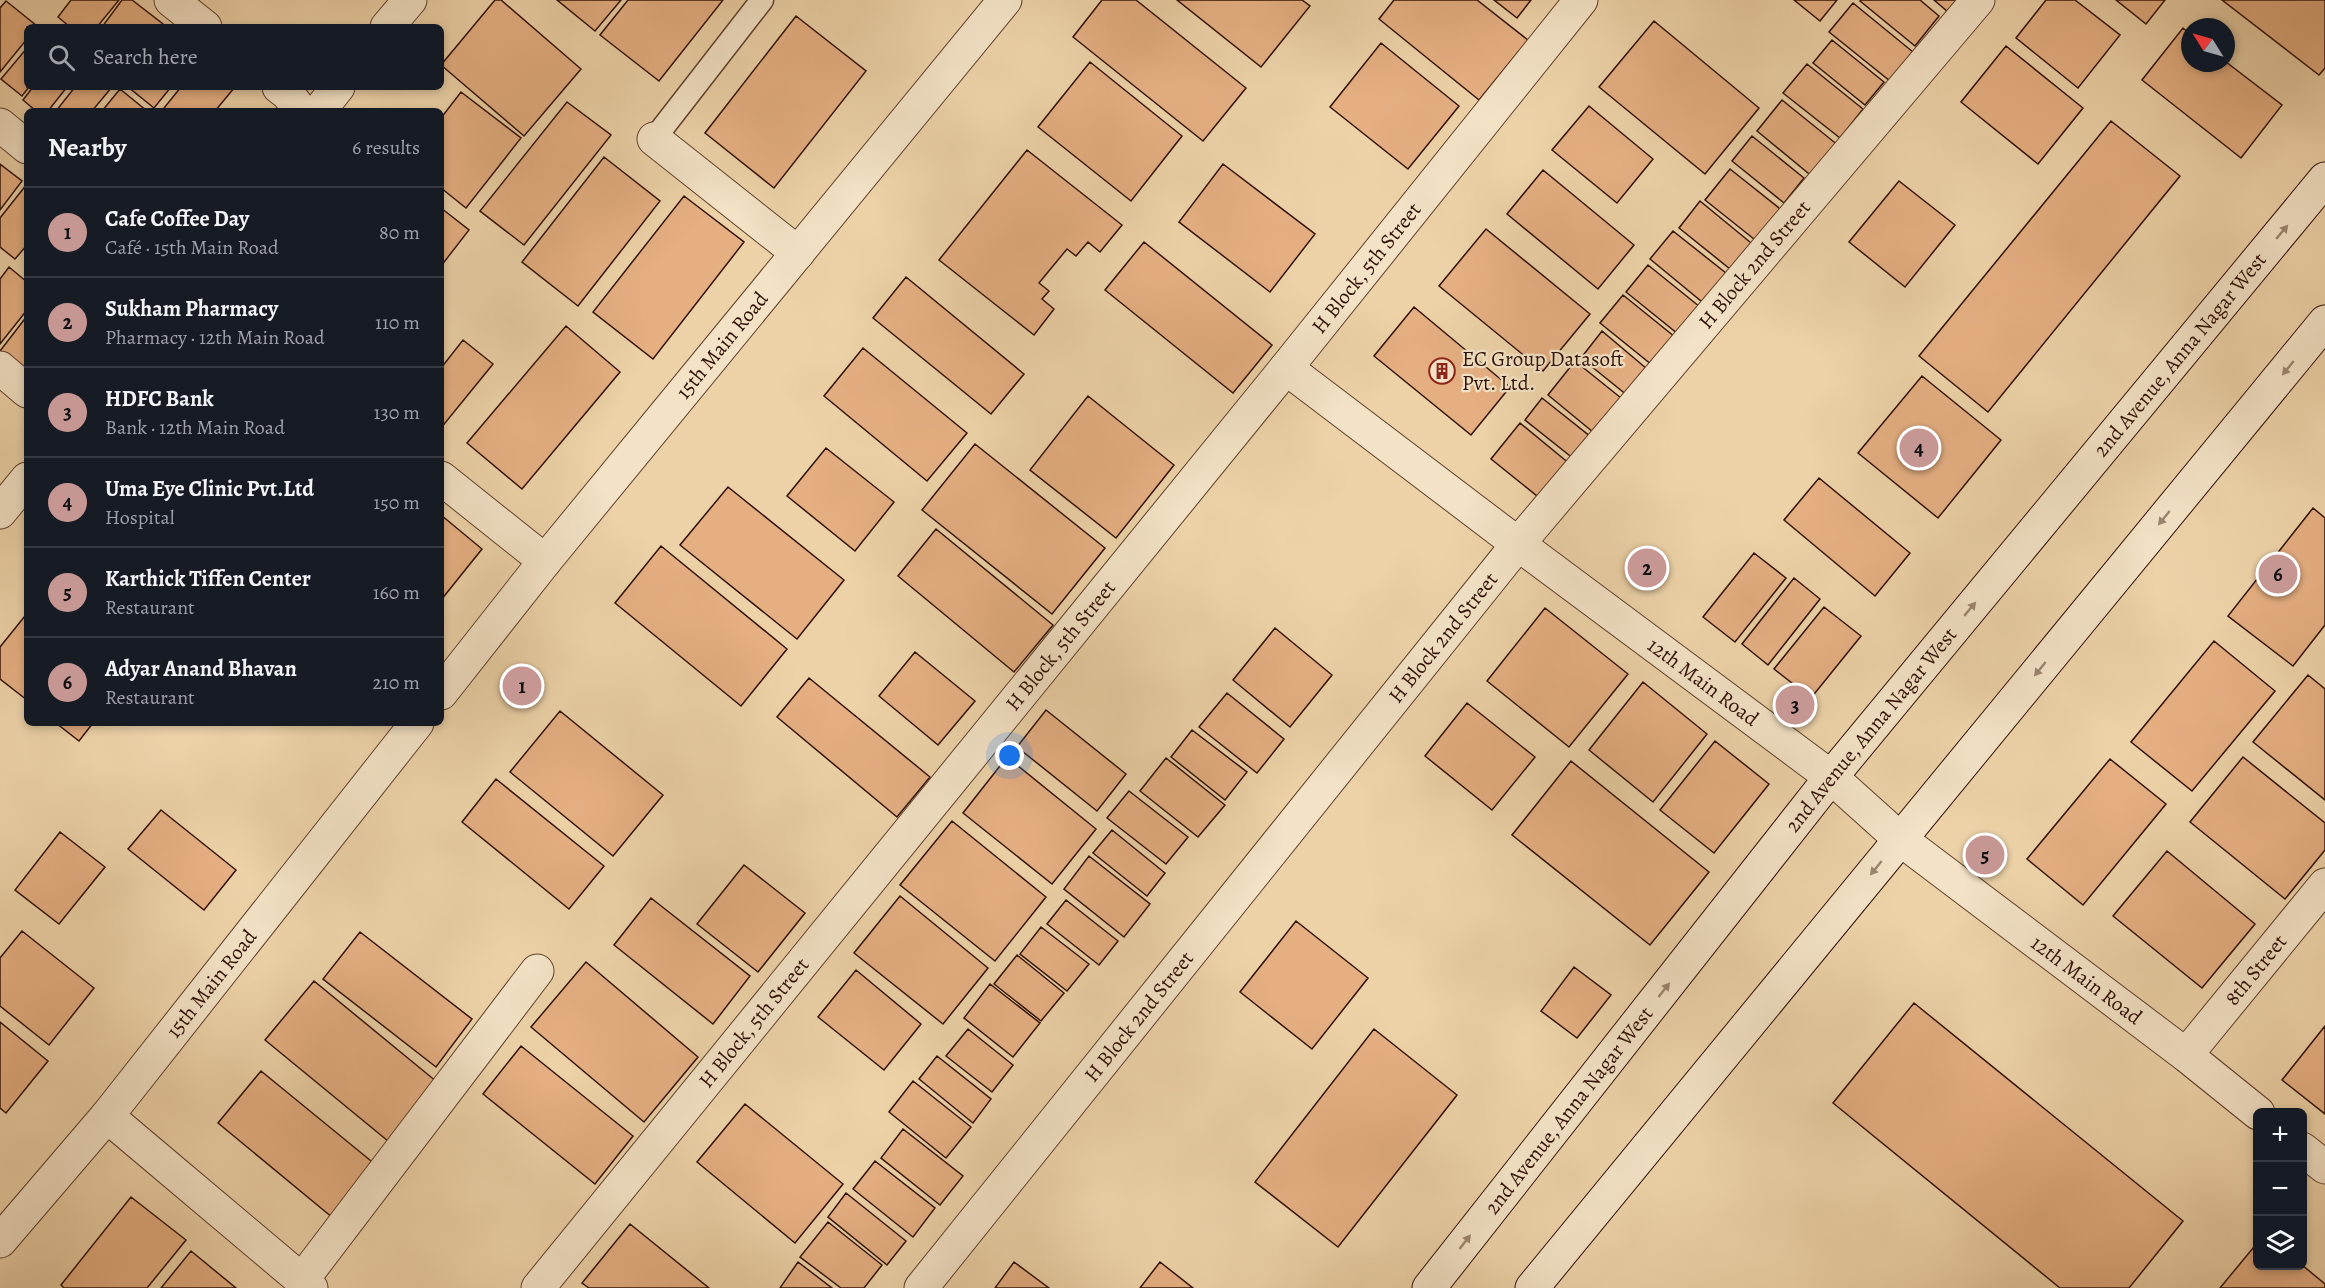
<!DOCTYPE html>
<html lang="en">
<head>
<meta charset="utf-8">
<style>
	:root { --surface:#171b24; --page:#242831; --text:#f1f3f6; --muted:#9ea1a6; --line:#363941; --accent:#c59692 }
	body { margin:0; font-family:Alegreya,serif; background:var(--page); color:var(--text) }
	.controls { position:absolute; right:18px; bottom:18px; display:grid; overflow:hidden; border-radius:9px; box-shadow:0 3px 9px #0003 }
	.controls button { width:54px; height:54px; display:grid; place-items:center; padding:0; border:0; border-bottom:2px solid var(--line); background:var(--surface); color:var(--text); font:30px sans-serif }
	.compass { position:absolute; left:2181px; top:18px; width:54px; height:54px; border-radius:50%; background:var(--surface); box-shadow:0 3px 9px #0003; rotate:307deg }
	.you { position:absolute; left:1010px; top:756px; width:21px; height:21px; margin:-15px; border:4px solid #fff; border-radius:50%; background:#1a73e8; box-shadow:0 0 0 9px #1a73e833 }
	.badge { display:grid; place-items:center; width:39px; height:39px; border-radius:50%; background:var(--accent); color:#111; font-size:20px; font-weight:700 }
	.pin { position:absolute; translate:-50% -50%; border:3px solid #fff; box-shadow:0 2px 6px #0006 }
	.list { margin:0; padding:0; list-style:none }
	h2 { display:flex; justify-content:space-between; align-items:center; height:78px; margin:0; padding:0 24px; font-size:26px }
	h2 small { font-size:20px; font-weight:400; color:var(--muted) }
	.list li { display:grid; grid-template-columns:39px 1fr auto; gap:18px; align-items:center; box-sizing:border-box; height:90px; padding:0 24px; border-top:2px solid var(--line) }
	.list b { display:block; font-size:22px; white-space:nowrap }
	.list p { margin:0; font-size:20px; white-space:nowrap; color:var(--muted) }
	.list em { font-size:20px; font-style:normal; color:var(--muted) }
	.icon { flex:none; width:33px; height:33px; fill:none; stroke:currentColor; stroke-width:2; stroke-linecap:round; stroke-linejoin:round }
	.map { position:relative; flex:none; width:2325px; height:1288px; overflow:hidden }
	.search { position:absolute; background:var(--surface); box-shadow:0 3px 9px #0003; left:24px; top:24px; width:420px; height:66px; display:flex; align-items:center; gap:15px; box-sizing:border-box; padding:0 21px; border-radius:9px; color:var(--muted); font-size:22px }
	.panel { position:absolute; background:var(--surface); box-shadow:0 3px 9px #0003; left:24px; top:108px; width:420px; height:618px; border-radius:9px }
	.map>svg:first-child { display:block }
	.building { fill:#e5af82; stroke:#301004; stroke-width:1.5 }
	.lines { fill:none; stroke-linecap:round; stroke-linejoin:round }
	.lane-casing { stroke:#5f402d; stroke-width:25 }
	.street-casing { stroke:#5f402d; stroke-width:35 }
	.secondary-casing { stroke:#301004; stroke-width:35 }
	.lane { stroke:#f3e2c6; stroke-width:22 }
	.street { stroke:#f3e2c6; stroke-width:33 }
	.secondary { stroke:#f3e2c6; stroke-width:33 }
	.oneway { fill:#9b846f }
	.labels { text-anchor:middle; dominant-baseline:central; stroke-width:4.5; stroke-linejoin:round; paint-order:stroke }
	.street-label { font-size:21px; fill:#301004; stroke:#f3e2c6 }
	.poi-label { font-size:21px; fill:#301004; stroke:#f3e2c6; text-anchor:start }
</style>
</head>
<body>
<div class="map">
<svg width="2325" height="1288" viewBox="0 0 2325 1288">
	<rect width="100%" height="100%" fill="#edd2a8"/>
	<filter id="stains"><feTurbulence type="fractalNoise" baseFrequency=".00333" numOctaves="4"/><feColorMatrix values="0 0 0 0 .2 0 0 0 0 .09 0 0 0 0 .02 0 0 0 .5 -.17"/></filter>
	<radialGradient id="worn" r=".72"><stop offset=".6" stop-color="#630" stop-opacity="0"/><stop offset="1" stop-color="#630" stop-opacity=".3"/></radialGradient>
	<path class="building" d="M71,0h48l-22,27h-27l-12,-10z
		M122,0h10l31,24 -2,3h-59z
		M495,0h6l80,69 -57,67 -83,-71z
		M557,0h64l-26,31z
		M628,0h95l-64,81 -59,-46z
		M1102,0h34l110,88 -43,53 -130,-104z
		M1177,0h125l8,6 -49,61z
		M1394,0h83l51,40 -49,60 -100,-81z
		M1494,0h37l-14,18z
		M1794,0h43l-17,21z
		M1861,0h59l19,16 -24,30 -55,-45z
		M1934,0h24l-10,12z
		M2046,0h29l45,35 -42,53 -62,-50z
		M2116,0h49l-19,24z
		M2222,0h103v68l-6,7z
		M6,1l31,25 -10,1v12l-27,33v-64z
		M1853,3l60,49 -23,29 -61,-49z
		M796,16l70,55 -92,117 -69,-55z
		M1654,21l105,87 -54,66 -106,-87z
		M2183,28l7,6v29l36,-1 56,43 -41,53 -99,-78z
		M1832,40l52,42 -19,23 -52,-42z
		M1381,43l78,63 -51,63 -78,-62z
		M2006,46l77,62 -45,56 -77,-62z
		M27,48v39h2l-7,9 -21,-17z
		M1090,62l92,74 -51,65 -93,-74z
		M1807,64l56,45 -23,29 -57,-45z
		M33,87h34l-19,24h-12l-13,-11z
		M75,87h37l-20,24h-36z
		M128,87h43l-17,21z
		M181,87h54l-20,24h-46l-5,-3z
		M120,89l27,22h-45z
		M461,92l60,46 -55,70 -25,-20v-70z
		M1782,100l57,46 -25,32 -57,-47z
		M567,102l44,33 -87,110 -44,-34z
		M1589,106l64,53 -36,44 -65,-53z
		M2111,121l69,55 -192,236 -69,-56z
		M1752,136l52,42 -20,25 -52,-42z
		M1027,150l95,75 -22,27 -12,-10 -12,14 -9,-7 -28,34 10,8 -7,8 12,10 -20,26 -95,-75z
		M604,157l56,44 -82,105 -56,-44z
		M0,164l22,17 -22,29z
		M1223,164l92,70 -45,58 -91,-70z
		M1730,169l54,43 -25,31 -54,-43z
		M1543,170l91,75 -36,44 -91,-75z
		M1899,181l56,44 -50,62 -56,-45z
		M27,184v61l-12,14 -15,-12v-29z
		M684,196l60,46 -91,117 -60,-47z
		M1700,201l56,46 -21,26 -56,-45z
		M441,208l28,22 -28,36z
		M1486,229l104,85 -47,57 -104,-85z
		M1673,231l58,46 -24,29 -57,-47z
		M1144,242l128,103 -39,48 -128,-103z
		M1648,265l57,46 -22,27 -57,-46z
		M9,267l18,15v28l-27,34v-65z
		M906,277l118,97 -33,40 -118,-96z
		M1623,295l57,46 -23,28 -57,-46z
		M1414,307l96,80 -39,48 -97,-79z
		M27,316v59l-27,-21v-3z
		M566,326l54,46 -98,117 -55,-46z
		M1602,331l51,43 -20,26 -52,-42z
		M463,340l30,24 -52,64v-60z
		M863,348l104,85 -40,48 -103,-85z
		M1575,361l51,41 -27,35 -51,-42z
		M1922,376l79,64 -63,78 -80,-65z
		M1088,396l86,69 -58,73 -86,-68z
		M1542,398l54,43 -17,22 -54,-43z
		M1520,423l56,46 -29,35 -56,-45z
		M975,444l130,104 -53,66 -130,-104z
		M826,448l68,54 -39,49 -68,-55z
		M1819,478l91,75 -35,43 -91,-76z
		M728,487l116,93 -47,59 -117,-94z
		M2313,508l12,10v107l-32,41 -65,-50z
		M441,515l41,34 -41,51z
		M936,529l117,96 -39,47 -116,-96z
		M661,546l126,103 -46,57 -126,-103z
		M1754,553l32,25 -51,64 -32,-25z
		M1794,578l26,21 -52,66 -26,-21z
		M1824,607l37,29 -50,62 -37,-29z
		M1545,608l83,66 -59,73 -82,-66z
		M25,616l2,1v83l-27,-21v-32z
		M1275,628l57,47 -42,52 -57,-47z
		M2214,641l61,50 -83,100 -61,-49z
		M915,652l60,49 -37,44 -59,-49z
		M2308,675l17,14v111l-72,-58z
		M809,678l121,99 -33,40 -120,-100z
		M1643,682l64,52 -54,68 -64,-52z
		M1227,693l57,46 -27,34 -58,-46z
		M1467,703l68,54 -43,53 -67,-54z
		M1046,710l80,64 -29,37 -80,-64z
		M560,711l103,84 -50,61 -103,-84z
		M56,723h37l-14,18z
		M1192,730l55,42 -22,28 -54,-43z
		M1715,741l54,43 -55,69 -54,-43z
		M1007,757l89,72 -44,55 -89,-71z
		M2243,757l82,66v27l-40,49 -95,-77z
		M1166,758l59,47 -27,32 -58,-46z
		M2110,759l56,45 -83,101 -56,-46z
		M1571,761l138,111 -59,73 -138,-110z
		M496,779l108,87 -35,43 -107,-87z
		M1129,791l59,46 -22,27 -59,-46z
		M161,810l75,60 -32,40 -76,-61z
		M952,821l94,76 -51,64 -95,-76z
		M1112,830l53,43 -18,23 -54,-43z
		M60,832l45,35 -46,57 -44,-34z
		M2167,851l88,73 -53,64 -89,-72z
		M1089,856l61,48 -26,33 -60,-48z
		M744,865l61,48 -47,59 -61,-48z
		M900,896l88,72 -45,56 -89,-71z
		M651,898l99,78 -37,48 -99,-79z
		M1066,900l52,41 -19,24 -52,-41z
		M1296,921l72,57 -56,71 -72,-57z
		M1041,927l48,37 -22,27 -47,-37z
		M22,931l72,57 -45,57 -49,-39v-48z
		M360,932l112,87 -36,48 -113,-88z
		M1017,955l47,38 -23,28 -47,-37z
		M586,962l112,95 -54,65 -113,-95z
		M1574,967l37,28 -34,43 -36,-27z
		M856,970l65,54 -37,46 -66,-53z
		M314,981l123,101 -49,59 -123,-101z
		M990,984l50,39 -27,34 -49,-39z
		M1914,1003l269,218 -54,67h-69l-227,-185z
		M0,1022l48,39 -42,52 -6,-5z
		M2325,1026v88l-43,-34z
		M968,1029l45,36 -21,27 -46,-36z
		M1374,1029l83,66 -119,152 -83,-65z
		M521,1046l112,90 -38,48 -112,-90z
		M937,1056l54,43 -18,24 -54,-44z
		M261,1071l115,94 -43,53 -115,-95z
		M913,1081l58,46 -25,31 -57,-46z
		M745,1104l98,80 -48,59 -98,-81z
		M903,1129l60,47 -23,29 -59,-47z
		M875,1161l60,47 -22,29 -60,-48z
		M846,1193l60,48 -19,24 -59,-48z
		M131,1197l55,43 -39,48h-83l-3,-3z
		M828,1222l54,43 -18,23h-23l-41,-31z
		M630,1224l79,64h-120l-7,-5z
		M2258,1242v24l44,-1 23,19v4h-105z
		M191,1251l45,37h-75z
		M798,1262l34,26h-52z
		M1014,1262l35,26h-54z
		M1160,1262l33,26h-53z"/>
	<g class="lines">
		<g class="lane-casing">
			<path id="lane" d="M654,139l108,-139"/>
		</g>
		<g class="street-casing">
			<g id="street">
				<path d="M171,0l34,27"/>
				<path d="M387,27l23,-27"/>
				<path d="M279,87l9,7 13,17"/>
				<path d="M319,111l19,-24"/>
				<path d="M0,125l27,22"/>
				<path d="M654,139l144,114"/>
				<path d="M0,368l27,23"/>
				<path id="s1" d="M1286,368l232,176 313,233 69,62 286,216 72,58"/>
				<path d="M441,478l104,83"/>
				<path d="M0,512l27,-33"/>
				<path id="s2" d="M441,693l104,-132 460,-561"/>
				<path id="s3" d="M2186,1055l139,-170"/>
				<path d="M107,1116l204,172"/>
				<path d="M2302,1149l23,18"/>
				<path id="s4" d="M0,1241l107,-125 310,-393"/>
				<path d="M302,1280l235,-309"/>
				<path id="s5" d="M538,1288l748,-920 295,-368"/>
				<path id="s6" d="M921,1288l597,-744 460,-544"/>
			</g>
		</g>
		<g class="secondary-casing">
			<g id="secondary">
				<path id="s7" d="M1429,1288l402,-511 494,-598"/>
				<path d="M1532,1288l793,-966"/>
			</g>
		</g>
		<use href="#lane" class="lane"/>
		<use href="#street" class="street"/>
		<use href="#secondary" class="secondary"/>
	</g>
	<defs><path id="oneway-solid" d="M-6-.8H1V-3.2L6.5 0L1 3.2V.8H-6Z" transform="scale(1.5)"/></defs>
	<g class="oneway">
		<use href="#oneway-solid" transform="translate(2282 232) rotate(-50)"/>
		<use href="#oneway-solid" transform="translate(2288 368) rotate(129)"/>
		<use href="#oneway-solid" transform="translate(2164 518) rotate(129)"/>
		<use href="#oneway-solid" transform="translate(1970 609) rotate(-50)"/>
		<use href="#oneway-solid" transform="translate(2040 669) rotate(129)"/>
		<use href="#oneway-solid" transform="translate(1876 868) rotate(129)"/>
		<use href="#oneway-solid" transform="translate(1664 990) rotate(-52)"/>
		<use href="#oneway-solid" transform="translate(1465 1242) rotate(-52)"/>
	</g>
	<defs>
		<g id="building-ring" transform="scale(1.35)"><circle r="9.5" fill="#f3e2c6" stroke="#8f2418" stroke-width="1.5"/><path d="M-4-6H4V6H1V3H-1V6H-4ZM-2.5-4.3h1.7v1.8h-1.7ZM.8-4.3h1.7v1.8H.8ZM-2.5-1h1.7V.8h-1.7ZM.8-1h1.7V.8H.8Z" fill="#8f2418"/></g>
	</defs>
	<g fill-rule="evenodd">
		<use href="#building-ring" x="1442" y="371"/>
	</g>
	<g class="labels">
		<g class="street-label">
			<text stroke="none"><textPath href="#s6" startOffset="1320">H Block 2nd Street</textPath></text>
			<text stroke="none"><textPath href="#s5" startOffset="1314">H Block, 5th Street</textPath></text>
			<text stroke="none"><textPath href="#s2" startOffset="447">15th Main Road</textPath></text>
			<text stroke="none"><textPath href="#s7" startOffset="1198">2nd Avenue, Anna Nagar West</textPath></text>
			<text stroke="none"><textPath href="#s6" startOffset="834">H Block 2nd Street</textPath></text>
			<text stroke="none"><textPath href="#s5" startOffset="828">H Block, 5th Street</textPath></text>
			<text stroke="none"><textPath href="#s1" startOffset="522">12th Main Road</textPath></text>
			<text stroke="none"><textPath href="#s7" startOffset="712">2nd Avenue, Anna Nagar West</textPath></text>
			<text stroke="none"><textPath href="#s3" startOffset="110">8th Street</textPath></text>
			<text stroke="none"><textPath href="#s1" startOffset="1008">12th Main Road</textPath></text>
			<text stroke="none"><textPath href="#s4" startOffset="333">15th Main Road</textPath></text>
			<text stroke="none"><textPath href="#s6" startOffset="348">H Block 2nd Street</textPath></text>
			<text stroke="none"><textPath href="#s5" startOffset="342">H Block, 5th Street</textPath></text>
			<text stroke="none"><textPath href="#s7" startOffset="226">2nd Avenue, Anna Nagar West</textPath></text>
		</g>
		<g class="poi-label">
			<text x="1462" y="359">EC Group Datasoft<tspan x="1462" dy="24">Pvt. Ltd.</tspan></text>
		</g>
	</g>
	<rect width="100%" height="100%" filter="url(#stains)"/>
	<rect width="100%" height="100%" fill="url(#worn)"/>
</svg>
<div class="controls">
<button>+</button>
<button>−</button>
<button><svg class="icon" aria-label="layers" viewBox="0 0 24 24"><path d="M12 4l9 5-9 5-9-5zM3 14l9 5 9-5"/></svg></button>
</div>
<svg class="compass" viewBox="-18 -18 36 36"><path d="M0-13l5 13h-10z" fill="#e53935"/><path d="M0 13l5-13h-10z" fill="#9ea1a6"/></svg>
<div class="you"></div>
<div class="pin badge" style="left:522px;top:686px">1</div>
<div class="pin badge" style="left:1647px;top:568px">2</div>
<div class="pin badge" style="left:1795px;top:705px">3</div>
<div class="pin badge" style="left:1919px;top:448px">4</div>
<div class="pin badge" style="left:1985px;top:855px">5</div>
<div class="pin badge" style="left:2278px;top:574px">6</div>
<div class="search"><svg class="icon" aria-label="search" viewBox="0 0 24 24"><circle cx="10" cy="10" r="6"/><path d="M15 15l6 6"/></svg>Search here</div>
<section class="panel">
<h2>Nearby<small>6 results</small></h2>
<ul class="list">
<li><span class="badge">1</span><div><b>Cafe Coffee Day</b><p>Café · 15th Main Road</p></div><em>80 m</em></li>
<li><span class="badge">2</span><div><b>Sukham Pharmacy</b><p>Pharmacy · 12th Main Road</p></div><em>110 m</em></li>
<li><span class="badge">3</span><div><b>HDFC Bank</b><p>Bank · 12th Main Road</p></div><em>130 m</em></li>
<li><span class="badge">4</span><div><b>Uma Eye Clinic Pvt.Ltd</b><p>Hospital</p></div><em>150 m</em></li>
<li><span class="badge">5</span><div><b>Karthick Tiffen Center</b><p>Restaurant</p></div><em>160 m</em></li>
<li><span class="badge">6</span><div><b>Adyar Anand Bhavan</b><p>Restaurant</p></div><em>210 m</em></li>
</ul>
</section>
</div>
</body>
</html>
